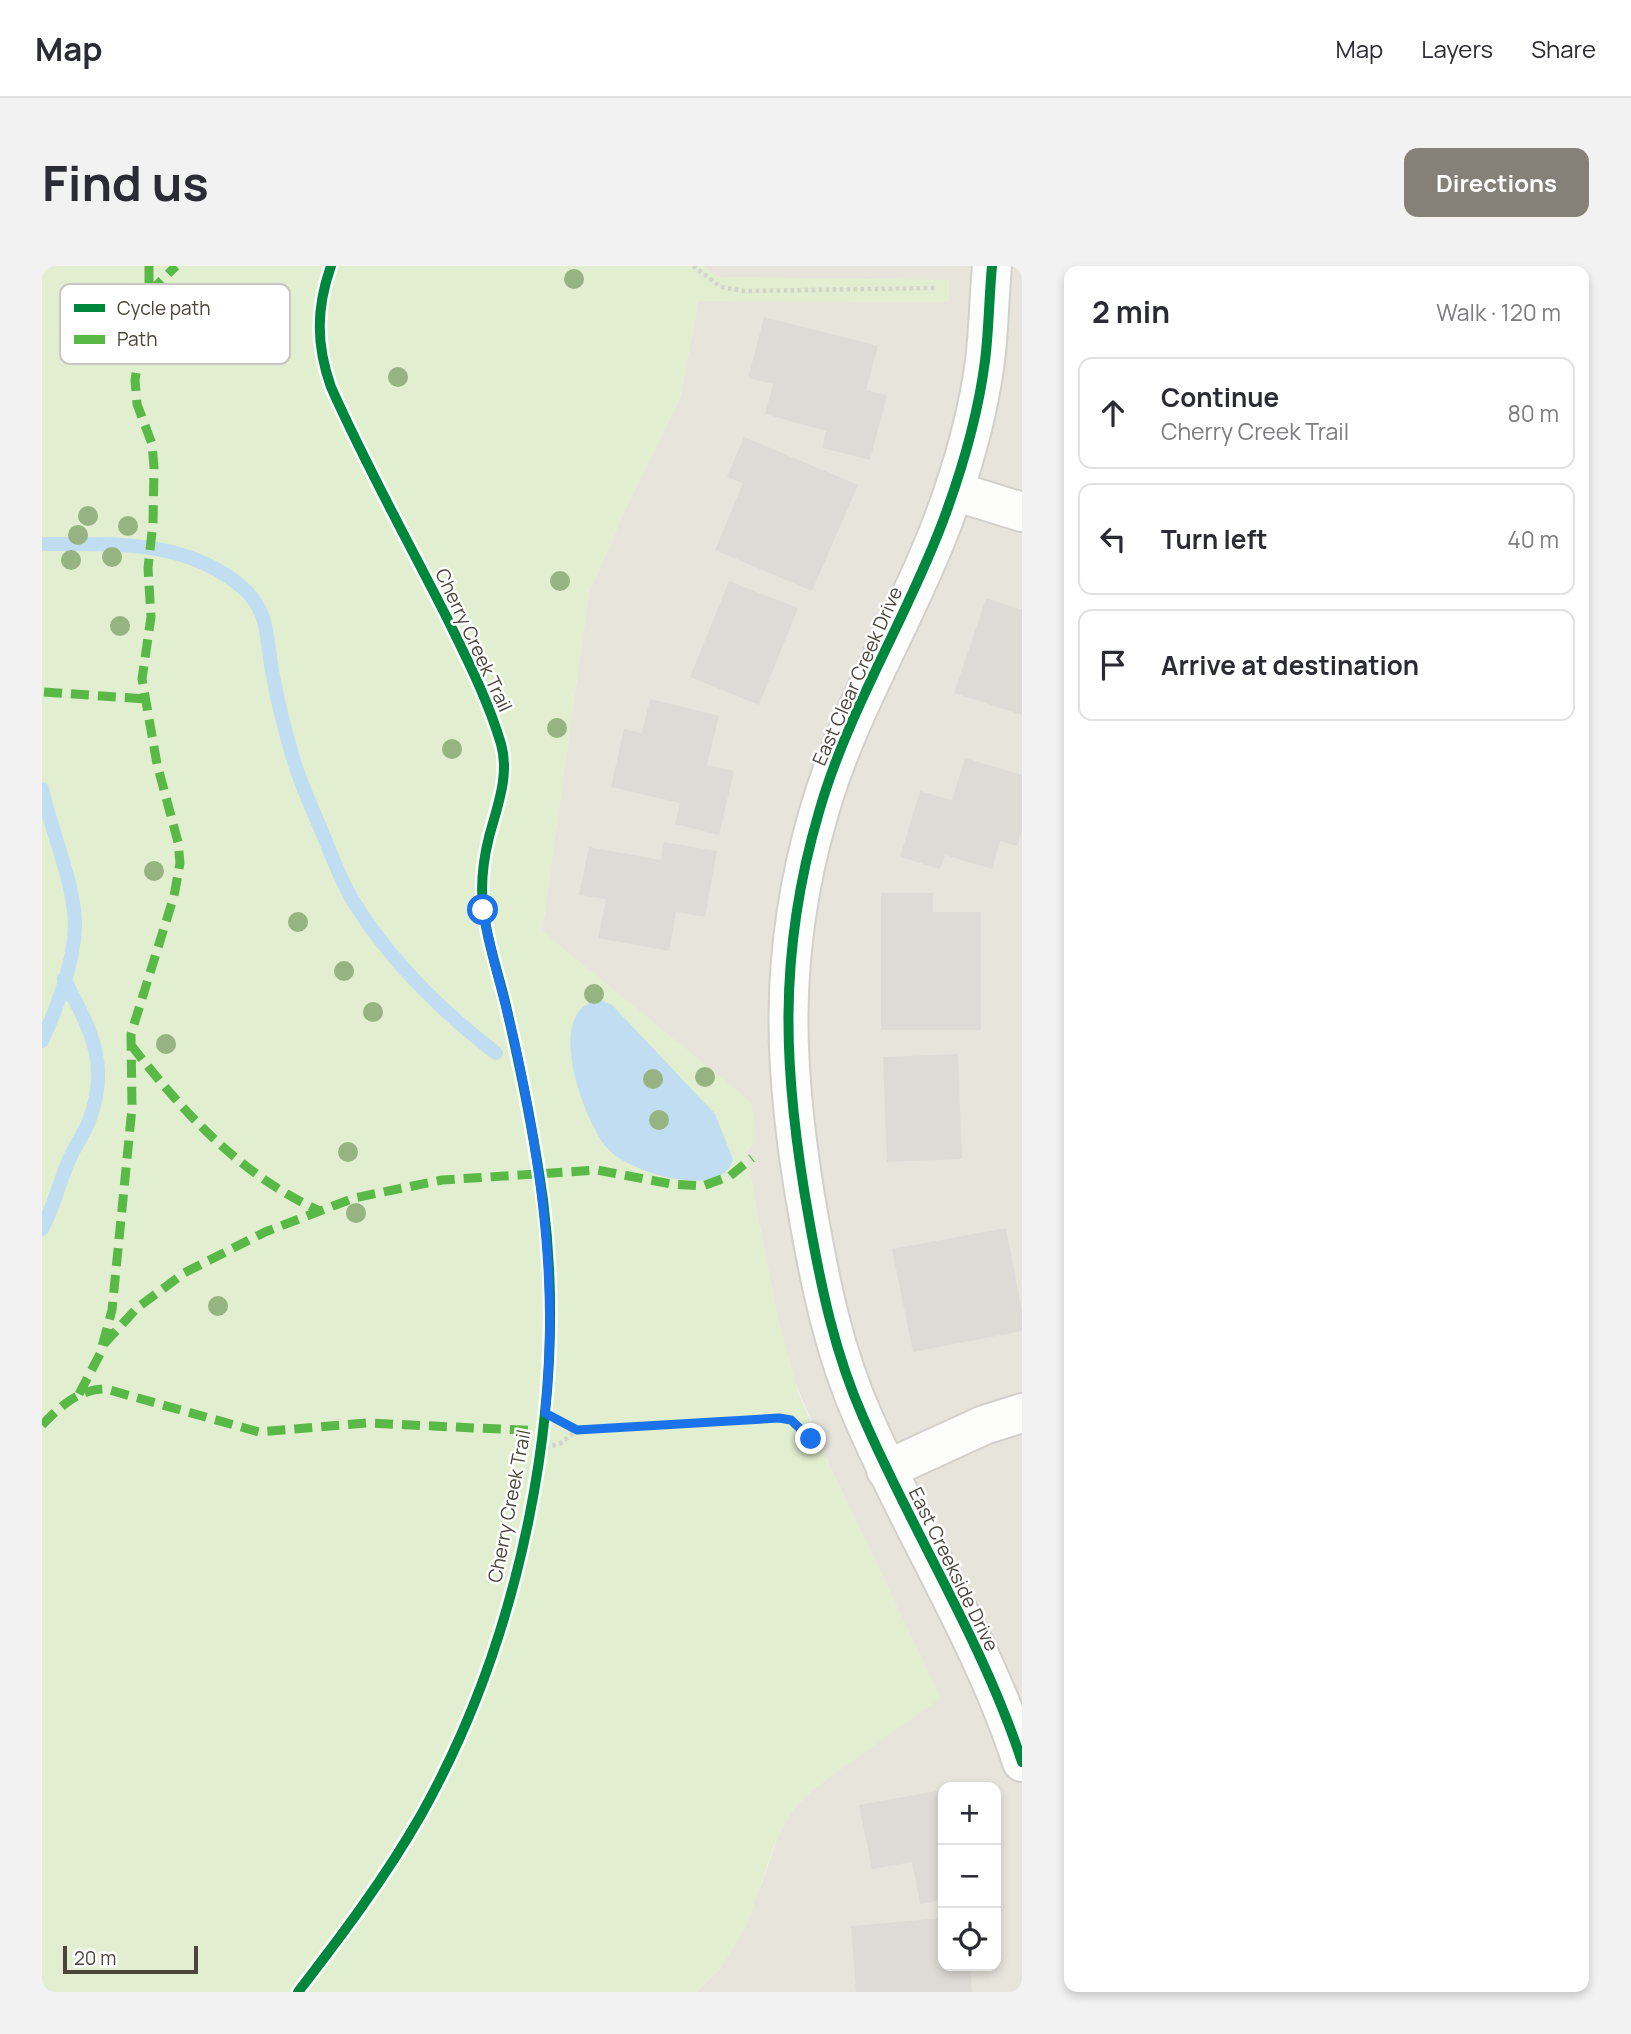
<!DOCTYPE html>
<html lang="en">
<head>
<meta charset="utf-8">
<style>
	:root { --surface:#fff; --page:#f2f2f3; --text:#2b2b33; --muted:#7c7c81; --line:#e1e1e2; --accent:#868178 }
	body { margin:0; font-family:Manrope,sans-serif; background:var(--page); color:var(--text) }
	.controls { position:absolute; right:21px; bottom:21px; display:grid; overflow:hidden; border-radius:14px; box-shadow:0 4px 10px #0003 }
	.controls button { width:63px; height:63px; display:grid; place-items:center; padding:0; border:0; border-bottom:2px solid var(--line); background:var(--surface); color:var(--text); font:35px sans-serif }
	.scale { position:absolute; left:21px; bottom:18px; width:135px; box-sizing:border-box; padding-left:7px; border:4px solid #4b4439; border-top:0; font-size:19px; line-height:24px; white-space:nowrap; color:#4b4439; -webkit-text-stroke:5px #fff; paint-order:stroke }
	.stop { position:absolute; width:21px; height:21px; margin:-16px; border:5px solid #1a73e8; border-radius:50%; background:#fff }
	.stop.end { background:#1a73e8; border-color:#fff; box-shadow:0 2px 7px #0008 }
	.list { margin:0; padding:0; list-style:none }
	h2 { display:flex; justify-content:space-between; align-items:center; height:91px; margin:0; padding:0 28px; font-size:30px }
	h2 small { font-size:23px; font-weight:400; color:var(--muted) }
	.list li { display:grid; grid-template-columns:46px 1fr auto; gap:21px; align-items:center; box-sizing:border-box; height:112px; margin:0 14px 14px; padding:0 14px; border:2px solid var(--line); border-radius:14px }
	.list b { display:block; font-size:26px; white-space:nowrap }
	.list p { margin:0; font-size:23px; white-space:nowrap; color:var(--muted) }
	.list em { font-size:23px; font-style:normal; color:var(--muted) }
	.icon { flex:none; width:38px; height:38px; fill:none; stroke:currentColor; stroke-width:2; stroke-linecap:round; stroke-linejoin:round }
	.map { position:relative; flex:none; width:980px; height:1726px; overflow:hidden; border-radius:14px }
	header { display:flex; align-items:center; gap:42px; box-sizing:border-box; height:98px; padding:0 35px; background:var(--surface); border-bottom:2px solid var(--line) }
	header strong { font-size:33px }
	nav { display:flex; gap:38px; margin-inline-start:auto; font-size:24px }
	.intro { display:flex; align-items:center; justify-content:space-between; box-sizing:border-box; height:168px; padding:0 42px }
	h1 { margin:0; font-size:49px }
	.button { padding:18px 32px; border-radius:14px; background:var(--accent); color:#fff; font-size:24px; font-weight:700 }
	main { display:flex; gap:42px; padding:0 42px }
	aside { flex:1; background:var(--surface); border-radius:14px; box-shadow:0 4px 10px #0003 }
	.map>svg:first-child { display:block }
	.residential { fill:#e7e4dc; fill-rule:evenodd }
	.green { fill:#e1eecf }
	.water { fill:#c0ddf1 }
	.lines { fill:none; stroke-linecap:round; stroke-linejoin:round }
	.stream { stroke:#c0ddf1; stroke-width:14 }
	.building { fill:#dedbd6 }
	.street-casing { stroke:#d2d0cb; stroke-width:42 }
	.path { stroke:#d3d2cc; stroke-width:4.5; stroke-dasharray:3.5 3.5; stroke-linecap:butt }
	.street { stroke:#fdfdfc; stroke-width:38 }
	.quiet { stroke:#58b947; stroke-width:9; stroke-dasharray:18 9; stroke-linecap:butt }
	.cycleway-casing { stroke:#fff; stroke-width:15 }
	.cycleway { stroke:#00873e; stroke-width:10 }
	.tree { fill:#96b382 }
	.route { stroke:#1a73e8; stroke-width:9 }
	.labels { text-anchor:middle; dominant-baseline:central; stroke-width:5; stroke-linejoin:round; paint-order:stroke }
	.street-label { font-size:19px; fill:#4b4439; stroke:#fff }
	.key { fill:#fff; stroke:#c9c7c4; stroke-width:2 }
	.key-label { font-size:19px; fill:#4b4439 }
</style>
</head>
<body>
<header>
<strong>Map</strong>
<nav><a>Map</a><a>Layers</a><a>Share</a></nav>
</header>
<div class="intro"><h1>Find us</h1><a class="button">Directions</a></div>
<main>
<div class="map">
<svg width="980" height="1726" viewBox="0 0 980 1726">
	<rect width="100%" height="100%" fill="#f4f2ee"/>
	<path class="residential" d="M661,0h319v1726h-326l25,-24 41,-85 19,-55 13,-20 22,-21 124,-90 -108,-226 -39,-94 -17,-66 -30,-159 10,-11 -2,-12 -212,-198 38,-275 9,-63 35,-81 57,-116 17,-96 250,2 1,-21 -231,-4zM901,1521h53v179h-53z"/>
	<path class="green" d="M0,0h661l15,11 231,3 -1,22 -250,-1 -17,95 -57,116 -35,81 -47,338 209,171 6,39 -11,11 30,159 23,83 33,77 109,227 -125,89 -22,21 -20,38 -27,79 -26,43 -25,24h-654z"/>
	<path class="water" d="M559,734l11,5 103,109 18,45c-10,43 -106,13 -126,-11 -23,-26 -66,-142 -6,-148z"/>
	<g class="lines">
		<path class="stream" d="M0,278c70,0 145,-5 201,44 28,24 23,56 30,88 5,27 12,55 20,82 7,24 17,46 27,69 10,24 19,50 32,72 37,61 88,111 144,154
			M0,523c9,42 33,95 33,137 -1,38 -18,81 -33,115
			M0,963c12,-23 17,-46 27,-69 6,-14 15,-26 20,-39 22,-57 1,-92 -25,-142"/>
	</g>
	<path class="building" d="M722,51l114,29 -12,44 21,5 -17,65 -48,-12 4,-17 -61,-17 8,-30 -25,-6z
		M702,171l114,48 -46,106 -97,-41 28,-67 -16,-6z
		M687,315l69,27 -39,97 -69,-28z
		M944,332l36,12v105l-68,-22z
		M608,433l69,17 -12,49 27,6 -15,64 -44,-11 5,-21 -69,-16 13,-58 18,4z
		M923,492l57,17v56l-5,15 -17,-5 -8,28 -47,-14 -5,14 -40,-12 20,-66 32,9z
		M622,576l53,9 -12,66 -29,-5 -7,39 -71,-13 8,-39 -27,-4 10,-48 72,13z
		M839,627h52v19h48v118h-100z
		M916,788l4,105 -75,3 -4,-105z
		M964,962l16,84v19l-109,21 -21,-103z
		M900,1524l1,110 -23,4 -8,-42 -40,7 -13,-64z
		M901,1652v48h27l2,26h-116l-5,-66z"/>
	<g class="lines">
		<g class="street-casing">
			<path id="street" d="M950,0c-3,31 -3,63 -7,95 -7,54 -23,109 -42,160 -37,99 -95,189 -124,291 -42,143 -36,262 -10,407 12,68 26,135 54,198 50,116 120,225 159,345
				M912,225l68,21
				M844,1204l98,-45 38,-12"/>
		</g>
		<path class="path" d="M651,0l28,21 23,4 190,-3
			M503,1147l32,17 202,-12 19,7 18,17 10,-2
			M497,1184l22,-7 16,-13"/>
		<use href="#street" class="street"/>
		<path class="quiet" d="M107,27l27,-27
			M2,426l102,7
			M89,779c53,68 109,130 189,166
			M62,1078l33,-36 47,-35 81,-41 89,-34 88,-18 155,-10 74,14 32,2 27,-10 22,-18
			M37,1128l21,-40 12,-44 20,-202 -1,-74 43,-138 6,-33 -2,-21 -21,-78 -15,-85 9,-62 -3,-49 5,-45 1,-56 -2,-23 -15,-40 -2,-24 14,-87v-27
			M0,1159c19,-19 36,-36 64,-36l153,43 108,-9 175,8"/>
		<g class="cycleway-casing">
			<path id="cycleway" d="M950,0c-3,31 -3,63 -7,95 -7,54 -23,109 -42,160 -37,99 -95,189 -124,291 -42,143 -36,262 -10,407 12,68 26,135 54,198 50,116 120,225 159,345
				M256,1726c44,-57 87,-114 123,-177 100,-178 148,-412 122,-615 -9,-65 -22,-130 -37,-194 -7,-31 -18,-61 -22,-92 -4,-25 -1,-53 5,-77 8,-30 21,-62 12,-93 -13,-44 -34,-85 -54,-126 -39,-77 -81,-152 -116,-231 -15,-42 -15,-79 0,-121"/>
		</g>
		<use href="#cycleway" class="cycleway"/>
	</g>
	<g class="tree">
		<circle cx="532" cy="13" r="10"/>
		<circle cx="356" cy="111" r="10"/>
		<circle cx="46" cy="250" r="10"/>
		<circle cx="86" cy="260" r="10"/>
		<circle cx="36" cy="269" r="10"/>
		<circle cx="70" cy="291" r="10"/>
		<circle cx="29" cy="294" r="10"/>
		<circle cx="518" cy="315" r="10"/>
		<circle cx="78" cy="360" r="10"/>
		<circle cx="515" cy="462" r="10"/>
		<circle cx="410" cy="483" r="10"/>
		<circle cx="112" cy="605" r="10"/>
		<circle cx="256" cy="656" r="10"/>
		<circle cx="302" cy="705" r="10"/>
		<circle cx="552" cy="728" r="10"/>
		<circle cx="331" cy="746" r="10"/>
		<circle cx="124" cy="778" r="10"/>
		<circle cx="663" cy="811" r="10"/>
		<circle cx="611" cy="813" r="10"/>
		<circle cx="617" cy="854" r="10"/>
		<circle cx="306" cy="886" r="10"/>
		<circle cx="314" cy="947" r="10"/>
		<circle cx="176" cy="1040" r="10"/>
	</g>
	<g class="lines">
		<path class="route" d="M441,644c8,47 23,93 33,139 26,119 42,242 29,364l32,17 202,-12 12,2 20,19"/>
	</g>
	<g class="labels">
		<g class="street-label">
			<text transform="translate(432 374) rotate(65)">Cherry Creek Trail</text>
			<text transform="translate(815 410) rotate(-66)">East Clear Creek Drive</text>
			<text transform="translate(467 1240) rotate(-79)">Cherry Creek Trail</text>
			<text transform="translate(912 1303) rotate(64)">East Creekside Drive</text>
		</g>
	</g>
	<rect x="18" y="18" width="230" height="80" rx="10" class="key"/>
	<rect x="32" y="38" width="31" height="8" fill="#00873e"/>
	<rect x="32" y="69" width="31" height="9" fill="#58b947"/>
	<g class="key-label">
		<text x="75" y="49">Cycle path</text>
		<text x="75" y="80">Path</text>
	</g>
</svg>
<div class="controls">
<button>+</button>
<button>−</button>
<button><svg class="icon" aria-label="locate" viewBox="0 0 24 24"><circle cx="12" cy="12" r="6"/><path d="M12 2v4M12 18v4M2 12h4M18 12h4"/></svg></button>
</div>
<div class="scale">20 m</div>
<div class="stop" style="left:441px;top:644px"></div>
<div class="stop end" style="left:769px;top:1173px"></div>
</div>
<aside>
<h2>2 min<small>Walk · 120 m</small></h2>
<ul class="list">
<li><svg class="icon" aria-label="ahead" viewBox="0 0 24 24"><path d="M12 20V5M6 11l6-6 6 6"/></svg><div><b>Continue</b><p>Cherry Creek Trail</p></div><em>80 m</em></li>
<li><svg class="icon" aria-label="left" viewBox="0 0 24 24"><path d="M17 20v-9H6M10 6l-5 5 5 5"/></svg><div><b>Turn left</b></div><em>40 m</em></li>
<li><svg class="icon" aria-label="arrive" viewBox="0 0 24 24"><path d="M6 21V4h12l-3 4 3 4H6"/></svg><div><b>Arrive at destination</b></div></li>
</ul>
</aside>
</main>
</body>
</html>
